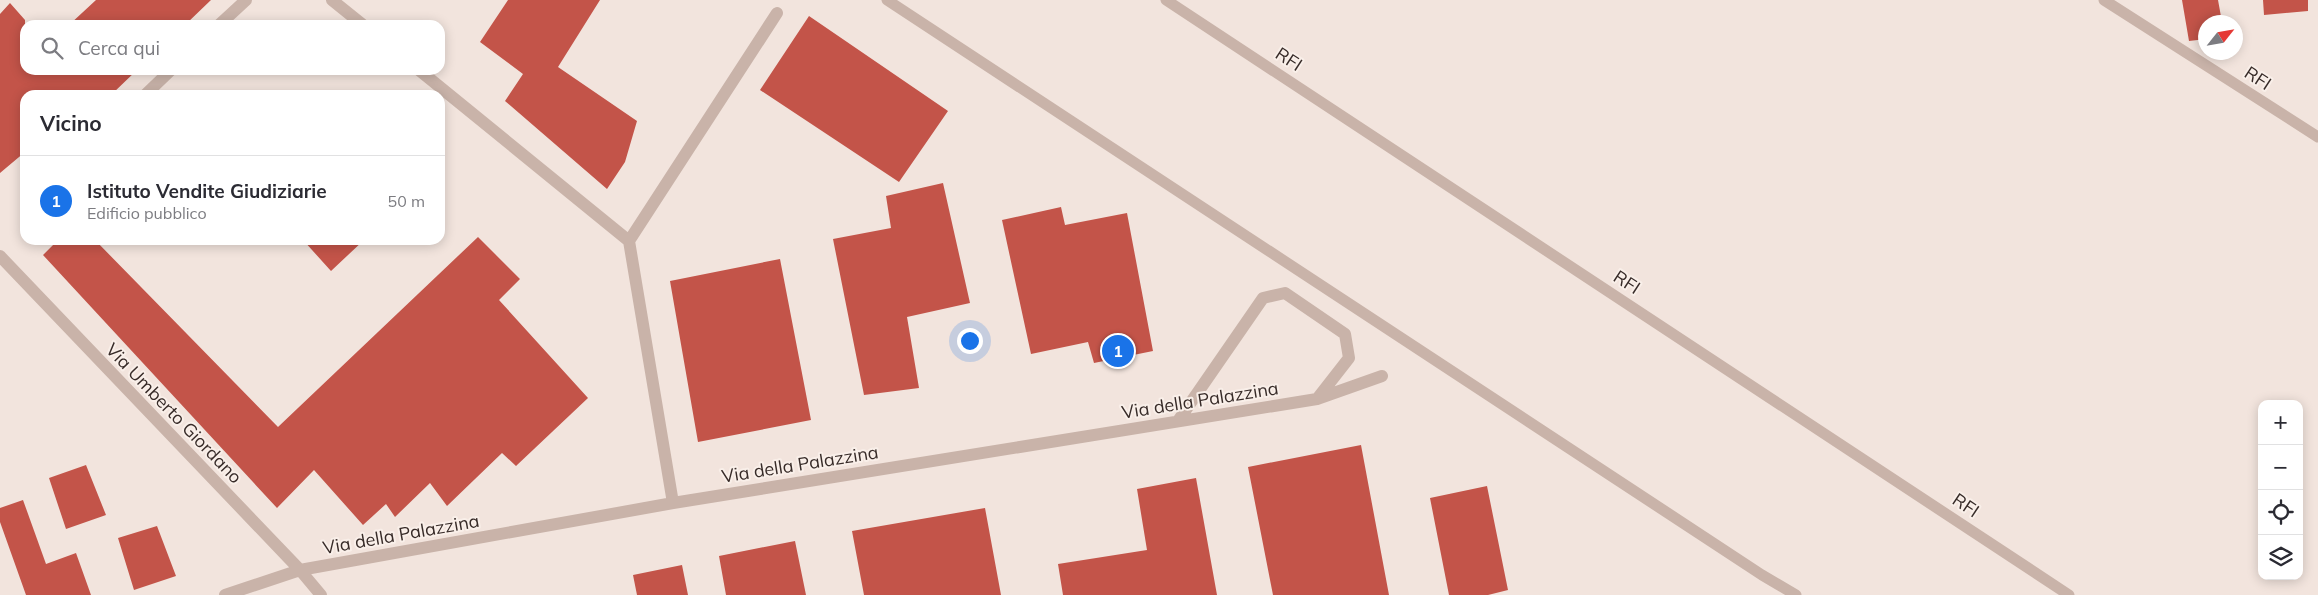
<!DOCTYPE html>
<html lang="it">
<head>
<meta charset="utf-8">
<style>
	:root { --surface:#fff; --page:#f7f7f7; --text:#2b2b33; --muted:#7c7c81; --line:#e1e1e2; --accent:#1a73e8 }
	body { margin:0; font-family:Mulish,sans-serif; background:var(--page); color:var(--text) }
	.controls { position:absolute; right:15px; bottom:15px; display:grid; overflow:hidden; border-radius:10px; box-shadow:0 2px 12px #0003 }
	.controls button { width:45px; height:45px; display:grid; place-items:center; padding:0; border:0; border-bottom:1px solid var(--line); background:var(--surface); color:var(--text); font:25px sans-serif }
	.compass { position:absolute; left:2198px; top:15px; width:45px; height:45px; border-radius:50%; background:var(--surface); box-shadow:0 2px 12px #0003; rotate:59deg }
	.you { position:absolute; left:969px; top:340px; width:18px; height:18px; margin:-12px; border:4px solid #fff; border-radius:50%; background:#1a73e8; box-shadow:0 0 0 8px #1a73e833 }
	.badge { display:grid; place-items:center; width:32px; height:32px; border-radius:50%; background:var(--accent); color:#fff; font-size:16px; font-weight:700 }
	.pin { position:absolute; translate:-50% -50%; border:2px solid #fff; box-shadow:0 1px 5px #0006 }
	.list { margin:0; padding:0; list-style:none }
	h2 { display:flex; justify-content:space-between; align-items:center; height:65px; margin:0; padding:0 20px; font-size:21px }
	h2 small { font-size:16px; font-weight:400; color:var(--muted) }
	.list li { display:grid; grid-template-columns:32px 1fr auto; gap:15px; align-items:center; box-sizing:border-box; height:90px; padding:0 20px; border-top:1px solid var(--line) }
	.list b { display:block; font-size:19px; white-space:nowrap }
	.list p { margin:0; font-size:16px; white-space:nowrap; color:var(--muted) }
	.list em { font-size:16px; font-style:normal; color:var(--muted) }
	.icon { flex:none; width:28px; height:28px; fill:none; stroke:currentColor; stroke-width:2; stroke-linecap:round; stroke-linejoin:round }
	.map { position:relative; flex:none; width:2318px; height:595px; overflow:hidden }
	.search { position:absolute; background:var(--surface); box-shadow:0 2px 12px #0003; left:20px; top:20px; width:425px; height:55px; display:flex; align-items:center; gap:12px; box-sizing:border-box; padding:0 18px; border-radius:15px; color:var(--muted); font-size:19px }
	.panel { position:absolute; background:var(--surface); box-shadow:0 2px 12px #0003; left:20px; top:90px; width:425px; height:155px; border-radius:15px }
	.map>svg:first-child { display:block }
	.building { fill:#c35449 }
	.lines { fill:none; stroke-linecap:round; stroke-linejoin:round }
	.service { stroke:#c9b3a9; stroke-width:11 }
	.minor { stroke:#c9b3a9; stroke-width:12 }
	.labels { text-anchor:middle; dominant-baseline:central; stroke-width:4; stroke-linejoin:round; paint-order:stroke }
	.street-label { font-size:18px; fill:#372b28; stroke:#f9efe9 }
</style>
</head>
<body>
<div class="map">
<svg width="2318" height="595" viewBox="0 0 2318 595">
	<rect width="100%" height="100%" fill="#f2e4dd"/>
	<path class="building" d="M96,0h115l-26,25h-116z
		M508,0h92l-42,67 79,54 -12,41 -18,27 -102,-88 18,-27 -43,-32z
		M2182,0h36l4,22h-16v17l-17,2z
		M2263,0h45v11l-44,4z
		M10,3l15,17v50h112l-26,25h-86v57l-25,21v-159z
		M809,16l139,95 -49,71 -139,-92z
		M943,183l27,120 -63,14 12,71 -55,7 -31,-156 58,-11 -5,-32z
		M1061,207l4,18 62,-12 26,138 -59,12 -6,-21 -57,12 -29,-134z
		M478,237l42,42 -21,21 89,98 -72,68 -14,-13 -55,53 -17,-23 -35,34 -9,-13 -23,21 -49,-55 -37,38 -234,-253 15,-15h37l183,187z
		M303,240h61l-33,31z
		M780,259l31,161 -113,22 -28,-161z
		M1361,445l28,150h-116l-25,-128z
		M86,465l20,50 -40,14 -17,-51z
		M1196,478l21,117h-154l-5,-31 89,-14 -10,-61z
		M1487,486l21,104 -20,5h-39l-19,-97z
		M23,500l23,64 30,-11 15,42h-65l-26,-73v-14z
		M985,508l16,87h-137l-12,-64z
		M157,526l19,50 -42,14 -16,-52z
		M795,541l11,54h-80l-7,-39z
		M682,565l6,30h-51l-4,-20z"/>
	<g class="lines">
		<path class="service" d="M887,0l875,575 34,20
			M1166,0l903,595
			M2104,0l214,137"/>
		<path class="minor" d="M332,0l31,25
			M219,25l27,-25
			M419,70l210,171 44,262
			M145,95l26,-25
			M629,241l148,-228
			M0,256l300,314 21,25
			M1178,421l85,-123 22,-5 60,41 4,24 -32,41
			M225,595l75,-25 373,-67 644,-104 65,-23"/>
	</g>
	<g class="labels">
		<g class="street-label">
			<text transform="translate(1289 59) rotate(33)">RFI</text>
			<text transform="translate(2258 78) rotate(33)">RFI</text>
			<text transform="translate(1627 282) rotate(33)">RFI</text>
			<text transform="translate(1200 400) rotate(-9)">Via della Palazzina</text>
			<text transform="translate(174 413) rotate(46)">Via Umberto Giordano</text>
			<text transform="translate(800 464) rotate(-9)">Via della Palazzina</text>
			<text transform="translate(1966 505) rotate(34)">RFI</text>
			<text transform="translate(401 534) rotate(-10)">Via della Palazzina</text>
		</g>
	</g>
</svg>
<div class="controls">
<button>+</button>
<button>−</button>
<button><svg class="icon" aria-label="locate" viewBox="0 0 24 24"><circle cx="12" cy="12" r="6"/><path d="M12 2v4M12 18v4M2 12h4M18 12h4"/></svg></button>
<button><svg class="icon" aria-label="layers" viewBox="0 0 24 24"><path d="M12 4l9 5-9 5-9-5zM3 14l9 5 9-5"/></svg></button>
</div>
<svg class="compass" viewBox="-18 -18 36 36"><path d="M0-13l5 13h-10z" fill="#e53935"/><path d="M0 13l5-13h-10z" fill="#7c7c81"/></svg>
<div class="you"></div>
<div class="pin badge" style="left:1118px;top:351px">1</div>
<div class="search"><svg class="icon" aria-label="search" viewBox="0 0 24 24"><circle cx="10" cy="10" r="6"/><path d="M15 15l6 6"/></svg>Cerca qui</div>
<section class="panel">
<h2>Vicino<small></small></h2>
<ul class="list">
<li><span class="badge">1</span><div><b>Istituto Vendite Giudiziarie</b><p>Edificio pubblico</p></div><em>50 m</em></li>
</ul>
</section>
</div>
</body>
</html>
